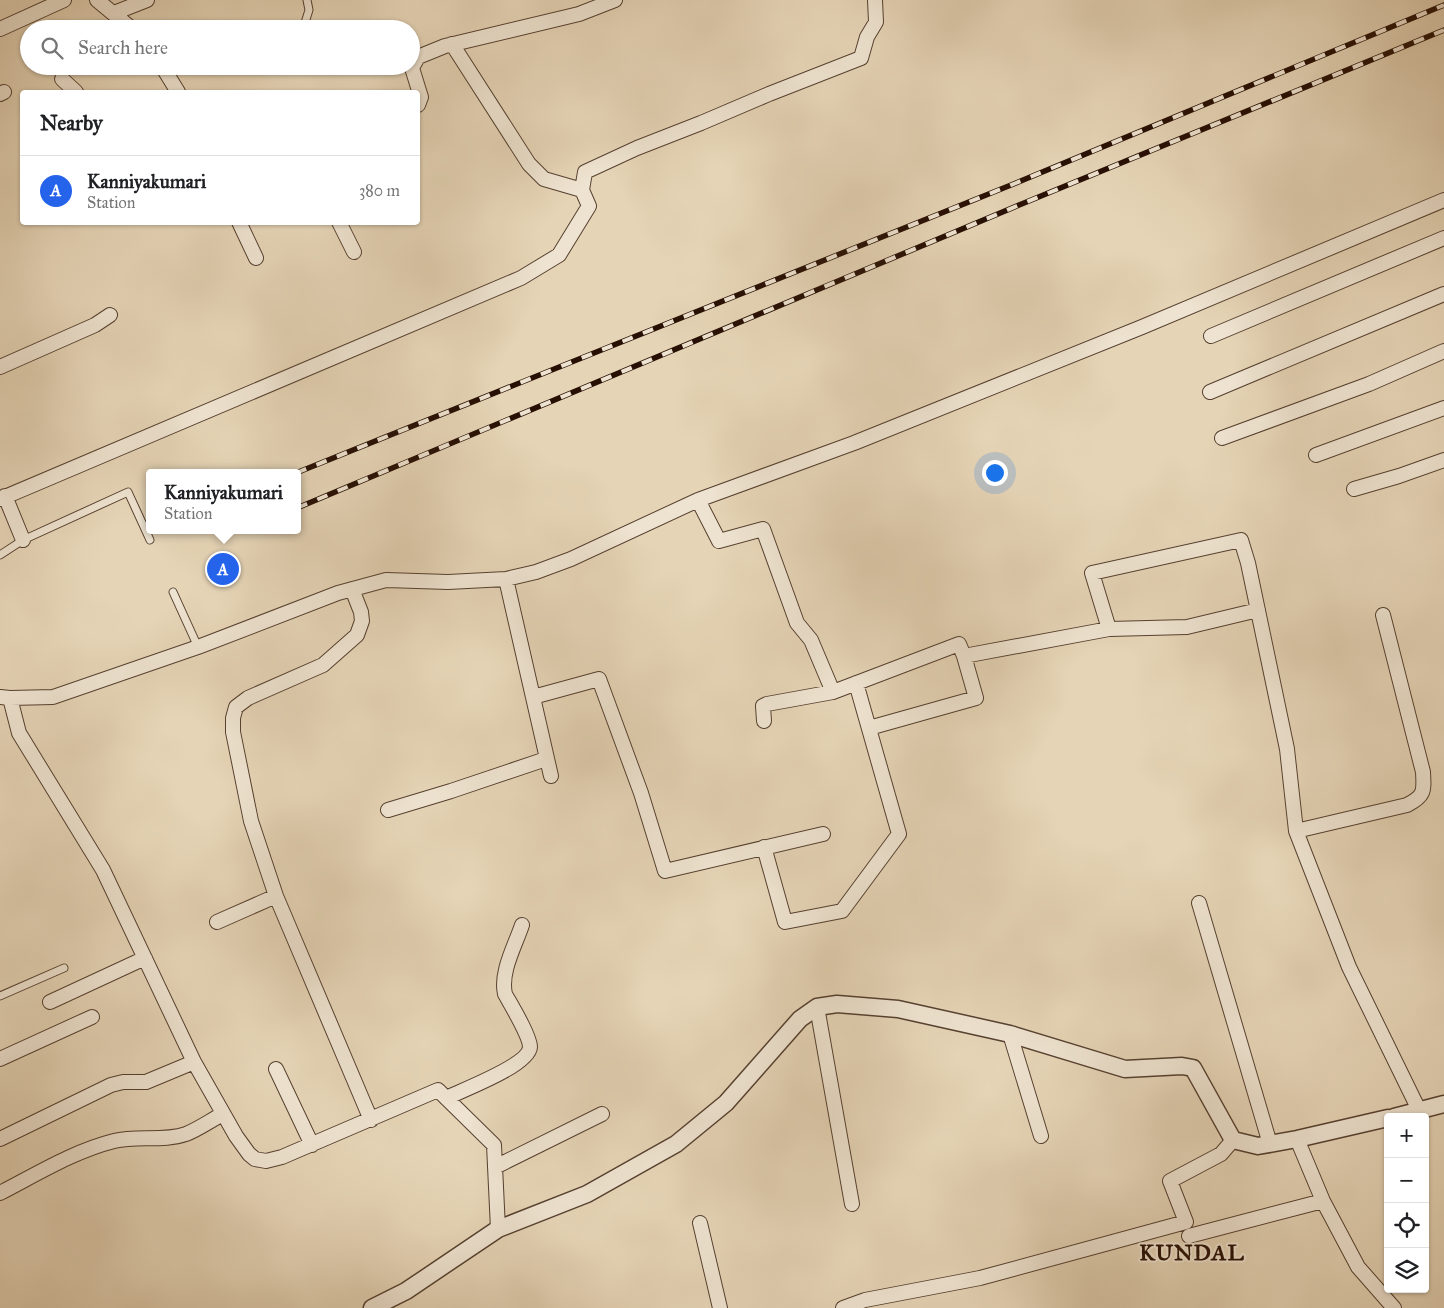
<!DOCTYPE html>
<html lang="en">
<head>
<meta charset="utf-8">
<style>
	:root { --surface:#fff; --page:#f6f6f6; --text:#202124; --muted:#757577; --line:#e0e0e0; --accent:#2563eb }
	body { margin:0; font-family:"IM FELL Great Primer",serif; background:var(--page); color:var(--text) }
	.controls { position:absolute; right:15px; bottom:15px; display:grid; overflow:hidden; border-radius:5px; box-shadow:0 1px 4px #0004 }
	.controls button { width:45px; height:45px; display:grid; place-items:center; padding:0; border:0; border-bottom:1px solid var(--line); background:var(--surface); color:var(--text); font:25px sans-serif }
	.you { position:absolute; left:994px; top:472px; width:18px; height:18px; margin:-12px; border:4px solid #fff; border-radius:50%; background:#1a73e8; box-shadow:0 0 0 8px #1a73e833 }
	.badge { display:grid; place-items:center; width:32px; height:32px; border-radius:50%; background:var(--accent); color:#fff; font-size:16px; font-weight:700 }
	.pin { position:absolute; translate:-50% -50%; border:2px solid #fff; box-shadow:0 1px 5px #0006 }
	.popup { position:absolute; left:146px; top:469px; width:155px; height:65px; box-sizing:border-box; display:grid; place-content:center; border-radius:5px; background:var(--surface); filter:drop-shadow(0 1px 4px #0005); font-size:16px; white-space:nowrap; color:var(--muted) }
	.popup b { font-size:19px; color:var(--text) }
	.popup::after { content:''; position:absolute; left:50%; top:100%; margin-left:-10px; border:10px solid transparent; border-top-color:var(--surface) }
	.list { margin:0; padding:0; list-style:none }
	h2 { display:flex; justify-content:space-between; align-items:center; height:65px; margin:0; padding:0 20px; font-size:21px }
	h2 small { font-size:16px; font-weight:400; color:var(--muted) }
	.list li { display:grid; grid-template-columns:32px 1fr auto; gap:15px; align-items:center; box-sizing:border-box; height:70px; padding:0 20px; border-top:1px solid var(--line) }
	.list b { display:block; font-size:19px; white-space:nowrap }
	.list p { margin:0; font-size:16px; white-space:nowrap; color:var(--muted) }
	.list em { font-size:16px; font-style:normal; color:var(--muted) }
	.icon { flex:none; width:28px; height:28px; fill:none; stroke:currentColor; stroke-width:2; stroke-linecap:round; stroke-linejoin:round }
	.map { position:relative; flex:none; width:1444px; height:1308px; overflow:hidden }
	.search { position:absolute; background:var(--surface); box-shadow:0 1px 4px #0004; left:20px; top:20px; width:400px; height:55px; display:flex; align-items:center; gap:12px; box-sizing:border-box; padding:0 18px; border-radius:28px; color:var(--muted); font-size:19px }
	.panel { position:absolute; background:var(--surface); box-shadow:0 1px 4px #0004; left:20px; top:90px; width:400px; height:135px; border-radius:5px }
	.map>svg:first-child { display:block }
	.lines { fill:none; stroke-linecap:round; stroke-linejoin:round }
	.service-casing { stroke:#564030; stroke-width:9 }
	.minor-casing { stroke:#564030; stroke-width:16 }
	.tertiary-casing { stroke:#564030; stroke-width:19 }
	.service { stroke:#eee3d0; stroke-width:7 }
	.minor { stroke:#eee3d0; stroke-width:14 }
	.tertiary { stroke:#eee3d0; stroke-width:16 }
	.rail-casing { stroke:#270f04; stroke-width:5.5 }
	.rail { stroke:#eee3d0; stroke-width:4; stroke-dasharray:11; stroke-linecap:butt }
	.labels { text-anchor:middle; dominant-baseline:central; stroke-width:4; stroke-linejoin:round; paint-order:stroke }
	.district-label { font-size:22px; font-weight:bold; letter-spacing:1px; fill:#270f04; stroke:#eee3d0 }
</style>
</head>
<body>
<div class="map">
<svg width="1444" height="1308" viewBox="0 0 1444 1308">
	<rect width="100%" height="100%" fill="#e5d4b6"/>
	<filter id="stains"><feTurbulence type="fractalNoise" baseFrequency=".004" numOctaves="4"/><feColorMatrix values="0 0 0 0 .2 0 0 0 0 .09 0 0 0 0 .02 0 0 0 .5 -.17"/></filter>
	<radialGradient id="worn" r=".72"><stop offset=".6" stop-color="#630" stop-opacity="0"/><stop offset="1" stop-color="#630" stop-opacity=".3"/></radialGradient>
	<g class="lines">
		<g class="service-casing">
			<path id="service" d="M303,29l6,-19 -2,-10
				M0,555l23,-15 105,-48 22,48
				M173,592l25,55
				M0,996l64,-28"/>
		</g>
		<g class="minor-casing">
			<path id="minor" d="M97,0l35,29
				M114,13l33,-13
				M0,29l64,-29
				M452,44l77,120 15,15 38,11
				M162,66l16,26
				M62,79l14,13
				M0,94l4,-2
				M418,105l3,-8 -9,-29 6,-11 27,-11 134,-32 36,-14
				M239,222l17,36
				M339,222l15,30
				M1211,336l233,-98
				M0,367l95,-42 15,-10
				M1210,392l234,-98
				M1222,438l147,-54 75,-33
				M1316,455l128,-47
				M1354,489l45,-13 45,-16
				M5,496l18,44
				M0,499l521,-221 38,-23 30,-49 -7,-16 3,-18 52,-24 64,-25 68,-29 92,-36 6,-21 9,-15 -1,-22
				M698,500l21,41 44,-12 34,94 14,17 22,52 126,-48 5,12 145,-27 -17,-56 149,-33 7,23 39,186 9,82 53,136 70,143
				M506,579l45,197
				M1109,629l78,-2 71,-17
				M0,697l10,1 43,-1 145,-50 140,-54 48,-13 62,2 58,-3 30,-7 35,-13 127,-59 156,-57 288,-116 302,-127
				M533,697l66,-18 42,114 24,78 158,-37
				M10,698l9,35 84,137 91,192 42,74 13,18 6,5 11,2 16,-4 156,-67 56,55 4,84
				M764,721l-1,-15 4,-2 66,-12
				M869,728l107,-30 -12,-42
				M388,810l63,-19 95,-32
				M1296,831l111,-26c18,-9 17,-14 16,-33l-40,-157
				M764,847l21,75 57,-11 57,-77 -43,-151
				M276,896l-25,-75 -18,-89v-14l3,-11 12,-9 75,-33 34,-30 5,-14 -1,-9 -9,-23
				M1199,903l71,241
				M217,922l59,-26 95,224
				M50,1002l95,-44
				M817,1007l35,197
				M1010,1034l31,102
				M0,1059l92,-42
				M276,1069l36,76
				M446,1098c17,-8 83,-33 84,-51 0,-11 -19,-42 -25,-53 -5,-22 10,-48 17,-69
				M0,1139l111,-54 12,-3h23l48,-20
				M1297,1139l26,62 35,66 36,41
				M495,1167l107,-53
				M0,1193c37,-19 74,-42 114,-52 23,-6 49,1 72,-7 13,-5 25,-14 37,-20
				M700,1223l20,85
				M1189,1236l134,-35
				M843,1308l22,-8 115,-22 206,-56 -16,-41 51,-27 12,-14"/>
		</g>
		<g class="tertiary-casing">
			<path id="tertiary" d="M1394,1117l50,-13
				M372,1308l34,-17 92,-62 89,-35 89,-50 50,-41 74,-84 17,-12 20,-3 61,5 112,25 115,35 57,-3 11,2 40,72 25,6 39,-7 91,-21"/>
		</g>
		<use href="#service" class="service"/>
		<use href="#minor" class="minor"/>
		<use href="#tertiary" class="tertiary"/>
		<g class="rail-casing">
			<path id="rail" d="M296,473l720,-290 428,-178
				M297,508l727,-305 420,-173"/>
		</g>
		<use href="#rail" class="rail"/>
	</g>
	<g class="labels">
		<g class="district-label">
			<text x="1192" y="1252">KUNDAL</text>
		</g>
	</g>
	<rect width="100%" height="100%" filter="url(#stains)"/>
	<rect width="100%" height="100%" fill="url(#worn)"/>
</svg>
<div class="controls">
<button>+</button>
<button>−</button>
<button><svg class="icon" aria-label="locate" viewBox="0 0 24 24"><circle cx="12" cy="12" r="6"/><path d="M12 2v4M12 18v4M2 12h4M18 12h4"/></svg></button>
<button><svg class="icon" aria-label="layers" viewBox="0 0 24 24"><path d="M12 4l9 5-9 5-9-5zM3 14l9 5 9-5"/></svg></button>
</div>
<div class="you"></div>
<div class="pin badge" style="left:223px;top:569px">A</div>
<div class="popup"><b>Kanniyakumari</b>Station</div>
<div class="search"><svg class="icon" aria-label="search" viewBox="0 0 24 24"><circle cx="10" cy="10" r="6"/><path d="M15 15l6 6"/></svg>Search here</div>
<section class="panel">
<h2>Nearby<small></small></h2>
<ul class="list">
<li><span class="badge">A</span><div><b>Kanniyakumari</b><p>Station</p></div><em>380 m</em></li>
</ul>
</section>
</div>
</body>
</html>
